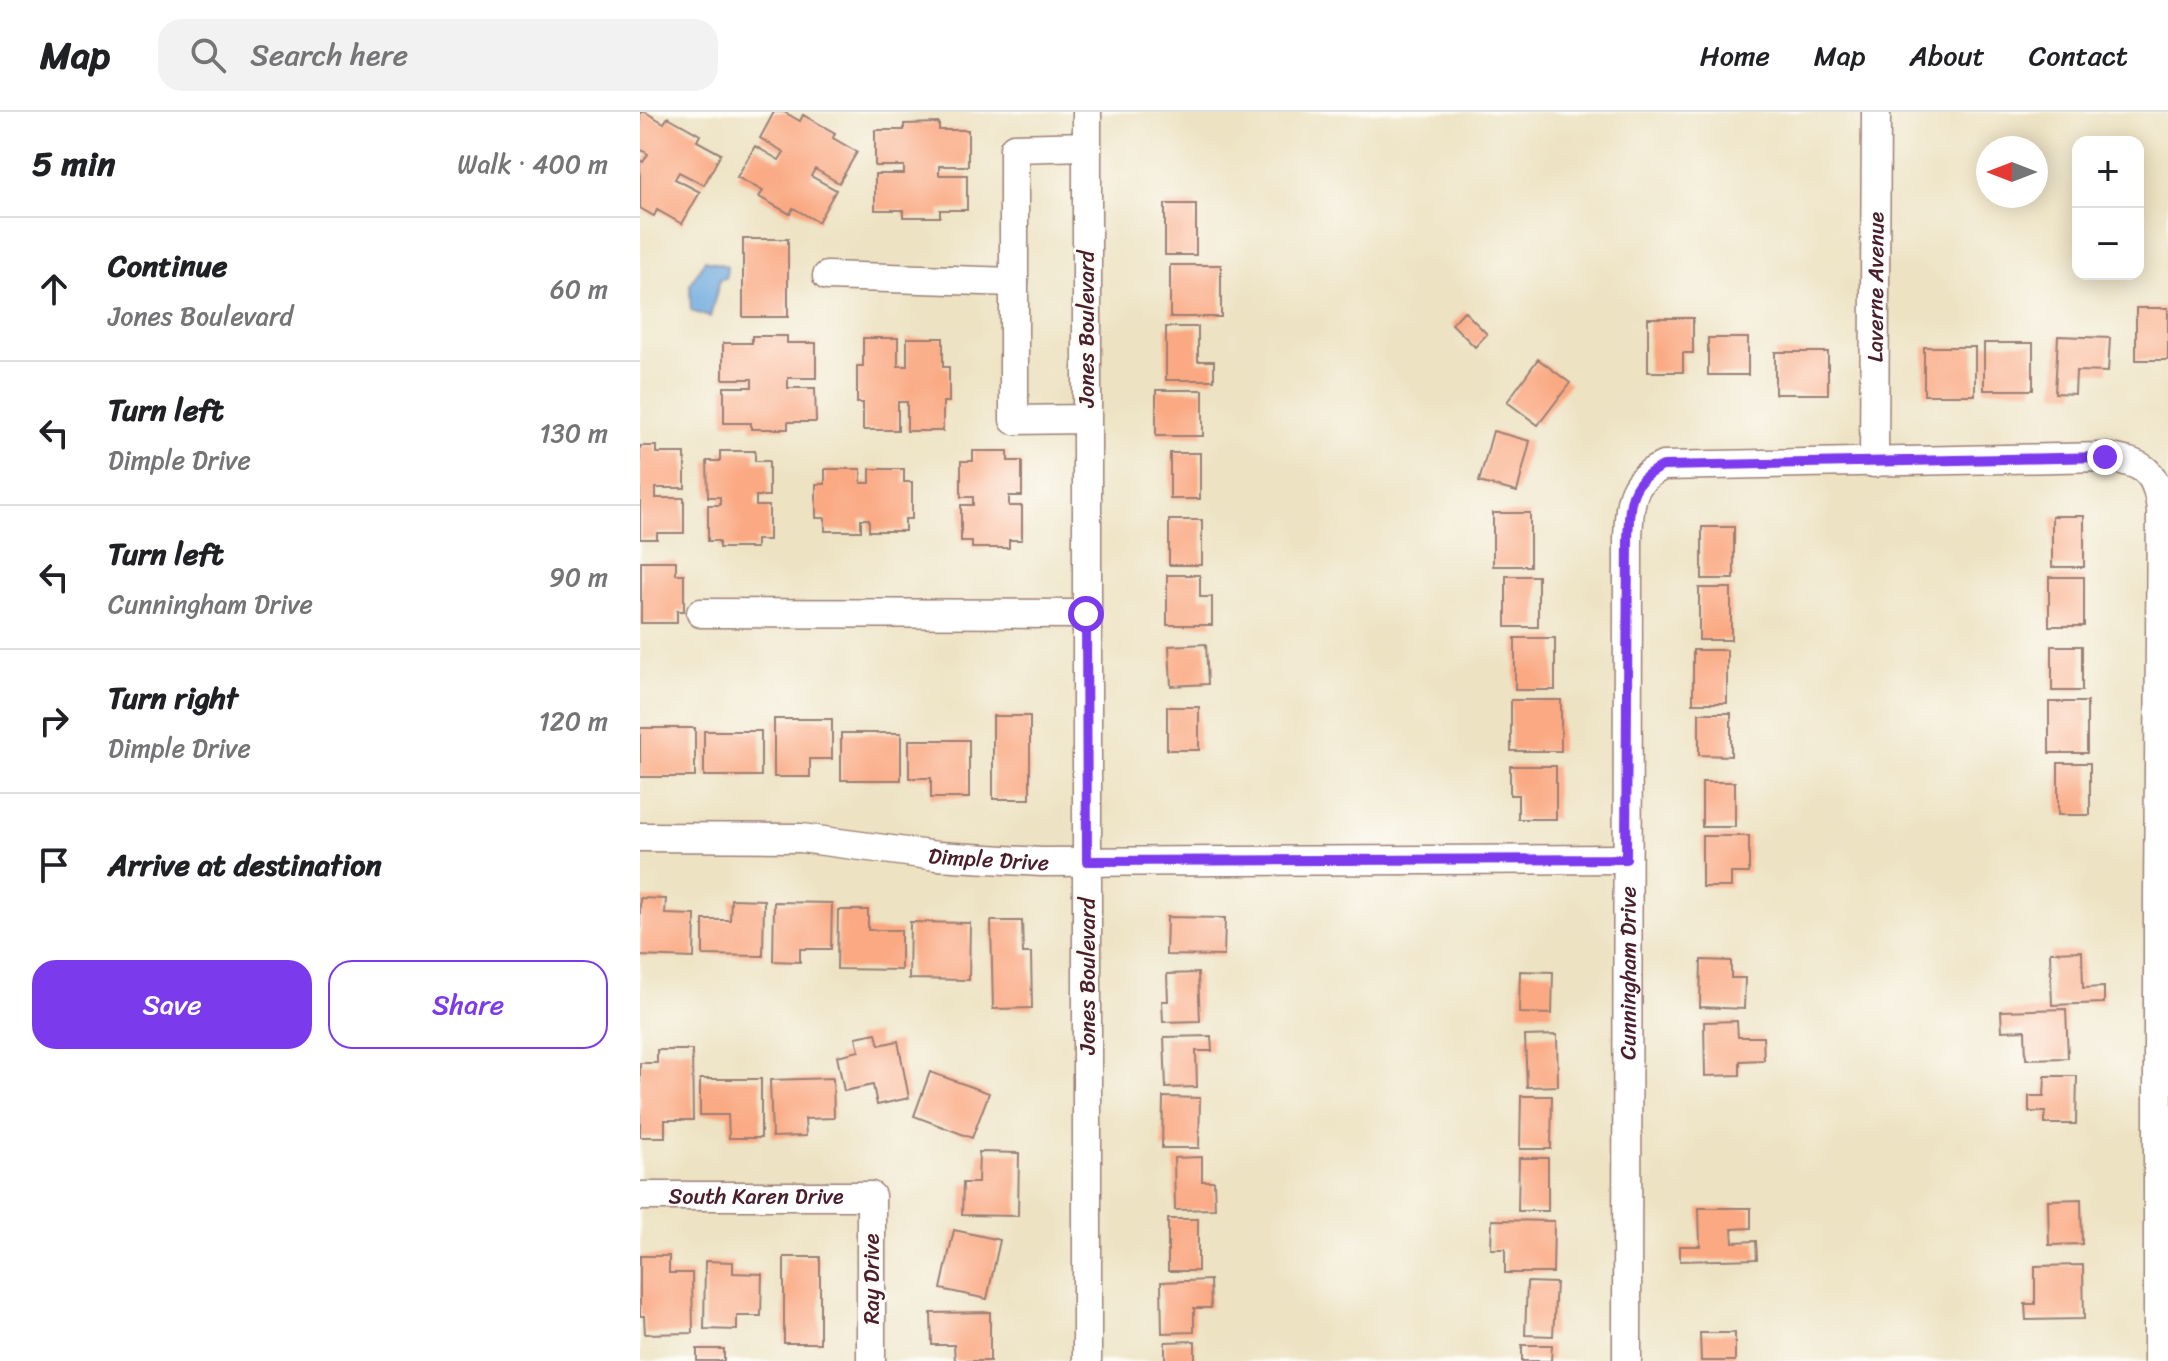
<!DOCTYPE html>
<html lang="en">
<head>
<meta charset="utf-8">
<style>
	:root { --surface:#fff; --page:#f2f2f2; --text:#202124; --muted:#757577; --line:#e0e0e0; --accent:#7c3aed }
	body { margin:0; font-family:Sriracha,sans-serif; background:var(--page); color:var(--text) }
	.controls { position:absolute; right:24px; top:24px; display:grid; overflow:hidden; border-radius:16px; box-shadow:0 4px 20px #0003 }
	.controls button { width:72px; height:72px; display:grid; place-items:center; padding:0; border:0; border-bottom:2px solid var(--line); background:var(--surface); color:var(--text); font:40px sans-serif }
	.compass { position:absolute; left:1336px; top:24px; width:72px; height:72px; border-radius:50%; background:var(--surface); box-shadow:0 4px 20px #0003; rotate:270deg }
	.stop { position:absolute; width:24px; height:24px; margin:-18px; border:6px solid #7c3aed; border-radius:50%; background:#fff }
	.stop.end { background:#7c3aed; border-color:#fff; box-shadow:0 2px 8px #0008 }
	.list { margin:0; padding:0; list-style:none }
	h2 { display:flex; justify-content:space-between; align-items:center; height:104px; margin:0; padding:0 32px; font-size:34px }
	h2 small { font-size:26px; font-weight:400; color:var(--muted) }
	.list li { display:grid; grid-template-columns:52px 1fr auto; gap:24px; align-items:center; box-sizing:border-box; height:144px; padding:0 32px; border-top:2px solid var(--line) }
	.list b { display:block; font-size:30px; white-space:nowrap }
	.list p { margin:0; font-size:26px; white-space:nowrap; color:var(--muted) }
	.list em { font-size:26px; font-style:normal; color:var(--muted) }
	.actions { display:flex; gap:16px; padding:24px 32px }
	.actions a { flex:1; padding:18px 0; border:2px solid var(--accent); border-radius:24px; text-align:center; font-size:28px; color:var(--accent) }
	.actions .main { background:var(--accent); color:#fff }
	.icon { flex:none; width:44px; height:44px; fill:none; stroke:currentColor; stroke-width:2; stroke-linecap:round; stroke-linejoin:round }
	.map { position:relative; flex:none; width:1528px; height:1249px; overflow:hidden }
	header { display:flex; align-items:center; gap:48px; box-sizing:border-box; height:112px; padding:0 40px; background:var(--surface); border-bottom:2px solid var(--line) }
	header strong { font-size:38px }
	nav { display:flex; gap:44px; margin-inline-start:auto; font-size:28px }
	.search { width:560px; height:72px; background:var(--page); display:flex; align-items:center; gap:20px; box-sizing:border-box; padding:0 28px; border-radius:24px; color:var(--muted); font-size:30px }
	main { display:flex }
	aside { flex:1; background:var(--surface) }
	.map>svg:first-child { display:block }
	.water { fill:#6ca9de; stroke:#5b6484; stroke-width:2 }
	.building { fill:#faa982 }
	.lines { fill:none; stroke-linecap:round; stroke-linejoin:round }
	.street-casing { stroke:#9c8076; stroke-width:31 }
	.street { stroke:#fff; stroke-width:28 }
	.route { stroke:#7c3aed; stroke-width:10 }
	.labels { text-anchor:middle; dominant-baseline:central; stroke-width:6; stroke-linejoin:round; paint-order:stroke }
	.street-label { font-size:22px; fill:#4a1f2b; stroke:#fdfcf7 }
</style>
</head>
<body>
<header>
<strong>Map</strong>
<div class="search"><svg class="icon" aria-label="search" viewBox="0 0 24 24"><circle cx="10" cy="10" r="6"/><path d="M15 15l6 6"/></svg>Search here</div>
<nav><a>Home</a><a>Map</a><a>About</a><a>Contact</a></nav>
</header>
<main>
<aside>
<h2>5 min<small>Walk · 400 m</small></h2>
<ul class="list">
<li><svg class="icon" aria-label="ahead" viewBox="0 0 24 24"><path d="M12 20V5M6 11l6-6 6 6"/></svg><div><b>Continue</b><p>Jones Boulevard</p></div><em>60 m</em></li>
<li><svg class="icon" aria-label="left" viewBox="0 0 24 24"><path d="M17 20v-9H6M10 6l-5 5 5 5"/></svg><div><b>Turn left</b><p>Dimple Drive</p></div><em>130 m</em></li>
<li><svg class="icon" aria-label="left" viewBox="0 0 24 24"><path d="M17 20v-9H6M10 6l-5 5 5 5"/></svg><div><b>Turn left</b><p>Cunningham Drive</p></div><em>90 m</em></li>
<li><svg class="icon" aria-label="right" viewBox="0 0 24 24"><path d="M7 20v-9h11M14 6l5 5-5 5"/></svg><div><b>Turn right</b><p>Dimple Drive</p></div><em>120 m</em></li>
<li><svg class="icon" aria-label="arrive" viewBox="0 0 24 24"><path d="M6 21V4h12l-3 4 3 4H6"/></svg><div><b>Arrive at destination</b></div></li>
</ul>
<div class="actions"><a class="main">Save</a><a>Share</a></div>
</aside>
<div class="map">
<svg width="1528" height="1249" viewBox="0 0 1528 1249">
	<rect width="100%" height="100%" fill="#fdfcf7"/>
	<filter id="ink" filterUnits="userSpaceOnUse"><feTurbulence type="fractalNoise" baseFrequency=".0125" numOctaves="2"/><feDisplacementMap in="SourceGraphic" scale="16" xChannelSelector="R" yChannelSelector="G"/><feConvolveMatrix kernelMatrix="1 2 1 2 8 2 1 2 1" color-interpolation-filters="sRGB"/></filter>
	<filter id="wash" filterUnits="userSpaceOnUse"><feTurbulence type="fractalNoise" baseFrequency=".006" numOctaves="4" result="noise"/><feDisplacementMap in="SourceGraphic" scale="32" xChannelSelector="R" yChannelSelector="G"/><feGaussianBlur stdDeviation="1.8" result="paint"/><feColorMatrix in="noise" values="0 0 0 0 0 0 0 0 0 0 0 0 0 0 0 0 0 1.4 0 .05"/><feComposite in="paint" operator="in"/></filter>
	<g filter="url(#wash)">
		<rect width="100%" height="100%" fill="#ede2c2"/>
		<path class="water" d="M65,148l22,6 -1,12 -6,1 -10,38 -19,-6 -1,-26z"/>
		<g id="blocks">
			<path class="building" d="M0,0h5l19,11 4,-6 32,18 -3,6 24,13 -17,31 -25,-13 -4,7 25,13 -18,32 -25,-14 -3,6 -14,-8v-48l3,2 5,-8 -8,-5z
				M134,0h10l16,9 3,-6 32,18 -2,5 24,14 -18,31 -24,-14 -4,7 25,14 -18,32 -25,-14 -3,6 -31,-17 4,-6 -26,-14 18,-31 24,14 5,-8 -24,-14z
				M299,11v7h29v36h-29v9h28v35h-27v7h-37v-7h-28v-36h29v-8h-29v-36h29v-6z
				M525,92h31v51h-31z
				M103,127h45v78h-45z
				M530,153h51v52h-51z
				M1496,196h32v52h-32z
				M824,199l23,23 -12,13 -23,-23z
				M1008,206h45v35h-10v19h-35z
				M526,215h32v34h16v19h-48z
				M112,224h35v7h29v35h-28v10h27l1,34h-28v7h-37v-6h-27v-36h28v-8h-29v-36h29z
				M1418,224l52,2 -2,34 -32,-1 -1,23 -20,-1z
				M223,226h35v28h9v-28h36v29h6v35h-6v29h-36v-29h-9v28h-35v-27h-6v-37h6z
				M1068,226h40v37h-40z
				M1344,231h49v47h-49z
				M1284,235h51v48h-51z
				M1135,240h53v42h-53z
				M898,247l32,24 -32,42 -31,-23z
				M516,278h47v46h-47z
				M853,319l37,10 -13,51 -38,-10z
				M0,334h16v7h29v35h-29v10h28v35h-27v6h-17z
				M80,339h35v10h14v35h-13v10h13v34h-13v8h-37v-7h-11v-36h12v-8h-12l-1,-36h13z
				M333,339h35v10h14v35h-13v10h13v34h-13v8h-37v-7h-11v-36h12v-8h-12v-36h12z
				M530,341h30v46h-30z
				M185,357h36v14h9v-14h34v13h8v37h-7v12h-36v-12h-8v12h-36v-13h-9v-34h9z
				M853,401h37v53h-37z
				M1412,404h32v51h-32z
				M529,408h33v45h-33z
				M1062,415h32v52h-32z
				M1,449h35v13h8v37h-7v12h-36z
				M527,463h33v22h12v28h-45z
				M866,464h32v51h-32z
				M1409,465h35v49h-35z
				M1059,476h32v52h-32z
				M875,526h40v52h-40z
				M566,532l2,40 -37,2 -2,-40z
				M1412,534h30v45h-30z
				M1053,538h34v53h-34z
				M871,588h50v51h-50z
				M1409,590h38v51h-38z
				M527,595h32v43h-32z
				M1059,601h32v43l-32,-1z
				M353,604h37v83h-37z
				M134,607h58v40h-22v18h-36z
				M0,616h55v49h-55z
				M64,619h57v45h-57z
				M201,621h60v47h-60z
				M269,628h60v58h-38v-20h-22z
				M1418,651h32v52h-32z
				M870,654h46v53h-38v-24h-8z
				M1062,670h33v45h-33z
				M1062,724h47v37h-18v14h-29z
				M0,786l26,1 -1,15 30,1 -1,43 -54,-2z
				M91,787l33,1 -1,56 -60,-1v-35h27z
				M134,790l58,1 -1,46h-31v13l-27,-1z
				M198,798h30v20h33v40l-64,-1z
				M527,805l58,1 -1,38 -58,-1z
				M351,809h31l1,32h8l1,55 -39,1z
				M270,810l60,1 -1,57 -60,-1z
				M1442,839l1,37 21,-1v16l-52,2 -2,-53z
				M1061,848l30,1v17h14l-1,31 -44,-2z
				M880,859l33,1 -1,42 -33,-1z
				M558,861l2,48 -37,1 -1,-21h6l-1,-27z
				M1426,897l2,49 -42,1 -1,-29 -23,1 -1,-20z
				M1097,909l1,16h25l1,23 -24,1v14l-35,1 -1,-54z
				M236,921l3,12 19,-4 11,57 -32,7 -4,-20 -29,6 -7,-35 22,-5 -3,-14z
				M917,923l1,51 -31,1 -2,-51z
				M571,924l1,15h-16l1,36 -31,1 -2,-51z
				M17,938h35l1,70h-28v17h-25v-74h17z
				M290,960l59,21 -17,45 -58,-22z
				M1405,964h32l-1,48h-31v-12h-16v-16h15z
				M193,966l1,40 -29,1 1,17 -34,1 -2,-57z
				M60,967h61v59h-32l-1,-23h-28z
				M881,984h31l-1,53h-31z
				M523,985l37,1 -1,50h-37z
				M339,1040l40,1 -1,63 -56,-1 1,-32h15z
				M562,1045v24h12l1,28 -40,1 -1,-52z
				M879,1046h29v53h-30z
				M1441,1087l1,45 -33,1 -1,-45z
				M1059,1096h52v20l-19,1 1,13 23,-1 1,18 -77,2v-15h20z
				M528,1107h30v52h-30z
				M852,1108l62,1 -1,52h-48v-24h-14z
				M314,1118l46,10 -13,59 -46,-10z
				M0,1144h29v17h23l1,60 -48,1 -1,-18h-4z
				M144,1145h36v86h-36z
				M65,1149l28,1v11l29,1 -1,42h-24v14l-33,-1z
				M1443,1153l1,54 -58,1 -1,-16h10v-38z
				M570,1168l1,28h-17v24l-32,1 -1,-51z
				M887,1170l29,1 -3,53 -28,-1z
				M350,1200v49h-35l-1,-16h-22l-1,-32z
				M1060,1221h35v28h-34z
				M555,1229v20h-30v-19z
				M882,1233h30l-1,16h-29z
				M57,1237h27v12h-27z"/>
		</g>
	</g>
	<g filter="url(#ink)">
		<use href="#blocks" fill-opacity="0" stroke="#9c8076" stroke-width="2"/>
		<g class="lines">
			<g class="street-casing">
				<g id="street">
					<path d="M187,164l187,6"/>
					<path d="M446,307l-72,1v-272l73,-2"/>
					<path id="s1" d="M1234,351l2,-351"/>
					<path d="M61,501l385,1"/>
					<path id="s2" d="M0,725l161,1 136,18 104,6 585,-3"/>
					<path id="s3" d="M0,1084h231v165"/>
					<path d="M447,1249v-1249"/>
					<path id="s4" d="M987,1249l1,-823c2,-34 0,-57 35,-72l442,-9c39,6 52,13 56,54l-3,384v466"/>
				</g>
			</g>
			<use href="#street" class="street"/>
		</g>
	</g>
	<g class="lines" filter="url(#ink)">
		<path class="route" d="M446,502l1,247 539,-2 2,-321c2,-34 0,-57 35,-72l442,-9"/>
	</g>
	<g class="labels">
		<g class="street-label">
			<text stroke="none"><textPath href="#s1" startOffset="176">Laverne Avenue</textPath></text>
			<text transform="translate(446 217) rotate(-90)">Jones Boulevard</text>
			<text stroke="none"><textPath href="#s2" startOffset="350">Dimple Drive</textPath></text>
			<text stroke="none"><textPath href="#s4" startOffset="388">Cunningham Drive</textPath></text>
			<text transform="translate(447 864) rotate(-90)">Jones Boulevard</text>
			<text stroke="none"><textPath href="#s3" startOffset="116">South Karen Drive</textPath></text>
			<text transform="translate(231 1167) rotate(-90)">Ray Drive</text>
		</g>
	</g>
</svg>
<div class="controls">
<button>+</button>
<button>−</button>
</div>
<svg class="compass" viewBox="-18 -18 36 36"><path d="M0-13l5 13h-10z" fill="#e53935"/><path d="M0 13l5-13h-10z" fill="#757577"/></svg>
<div class="stop" style="left:446px;top:502px"></div>
<div class="stop end" style="left:1465px;top:345px"></div>
</div>
</main>
</body>
</html>
